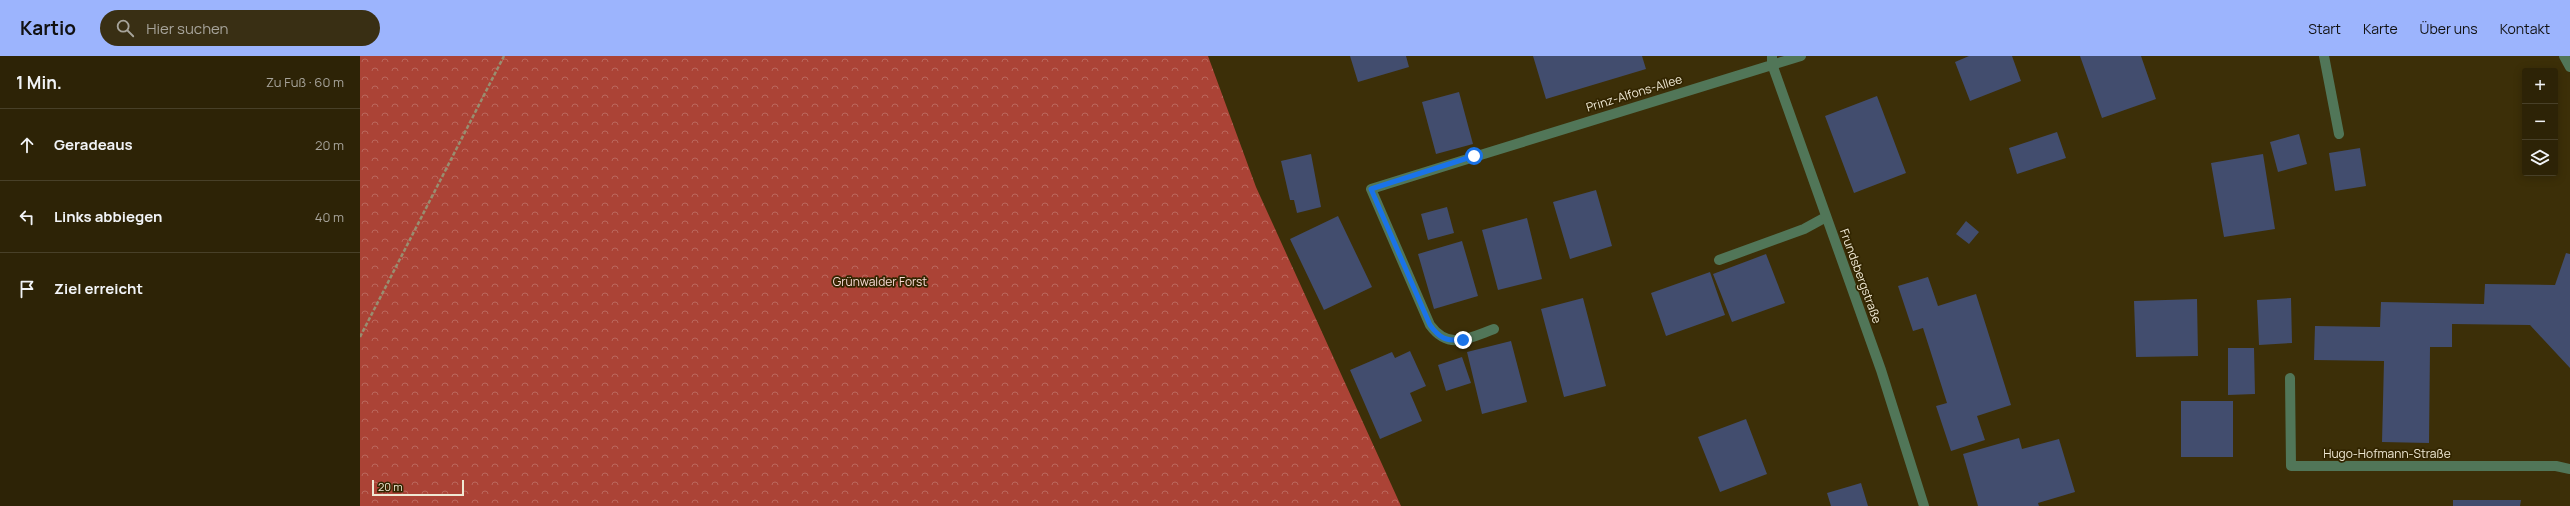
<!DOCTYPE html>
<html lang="de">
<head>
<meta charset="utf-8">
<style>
	:root { --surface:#2d2306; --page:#392f14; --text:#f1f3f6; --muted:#a7a49b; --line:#484028; --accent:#9cb4fd }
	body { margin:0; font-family:Manrope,sans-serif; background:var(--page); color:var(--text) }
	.controls { position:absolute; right:12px; top:12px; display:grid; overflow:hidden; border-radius:4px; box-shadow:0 2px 10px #0003 }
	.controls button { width:36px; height:36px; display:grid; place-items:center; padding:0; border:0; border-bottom:1px solid var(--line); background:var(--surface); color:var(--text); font:20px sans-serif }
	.scale { position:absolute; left:12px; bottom:10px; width:92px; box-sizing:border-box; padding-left:4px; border:2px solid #efe8d3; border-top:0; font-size:11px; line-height:14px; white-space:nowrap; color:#efe8d3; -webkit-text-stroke:3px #322500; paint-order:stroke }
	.stop { position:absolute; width:12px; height:12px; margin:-9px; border:3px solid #1a73e8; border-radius:50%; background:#fff }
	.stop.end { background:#1a73e8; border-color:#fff; box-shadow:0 1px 4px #0008 }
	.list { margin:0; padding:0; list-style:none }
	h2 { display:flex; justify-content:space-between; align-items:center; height:52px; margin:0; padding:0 16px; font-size:17px }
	h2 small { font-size:13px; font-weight:400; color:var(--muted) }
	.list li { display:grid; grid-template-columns:26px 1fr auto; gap:12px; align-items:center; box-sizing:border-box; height:72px; padding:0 16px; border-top:1px solid var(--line) }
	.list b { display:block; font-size:15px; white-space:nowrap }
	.list em { font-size:13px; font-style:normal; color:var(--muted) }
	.icon { flex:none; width:22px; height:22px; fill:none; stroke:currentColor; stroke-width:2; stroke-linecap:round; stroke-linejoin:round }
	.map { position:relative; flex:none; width:2210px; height:450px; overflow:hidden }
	header { display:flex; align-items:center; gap:24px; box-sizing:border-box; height:56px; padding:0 20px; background:var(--accent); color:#111 }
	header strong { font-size:19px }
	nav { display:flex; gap:22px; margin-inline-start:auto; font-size:14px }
	.search { width:280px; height:36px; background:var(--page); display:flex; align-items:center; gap:10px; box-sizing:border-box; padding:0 14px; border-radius:22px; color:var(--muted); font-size:15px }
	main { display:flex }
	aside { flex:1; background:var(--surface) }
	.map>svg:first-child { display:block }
	.forest { fill:url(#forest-crowns) }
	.building { fill:#424d6e }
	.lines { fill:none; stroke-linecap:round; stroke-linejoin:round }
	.path { stroke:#988e70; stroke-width:2.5; stroke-dasharray:4 2; stroke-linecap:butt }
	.lane { stroke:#517658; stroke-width:10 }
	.street { stroke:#517658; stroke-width:10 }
	.route { stroke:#1a73e8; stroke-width:5 }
	.labels { text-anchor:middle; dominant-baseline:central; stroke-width:3.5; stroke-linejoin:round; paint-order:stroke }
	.street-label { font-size:12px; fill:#efe8d3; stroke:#322500 }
	.park-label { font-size:12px; fill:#f9dbd6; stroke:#322500 }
</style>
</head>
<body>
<header>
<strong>Kartio</strong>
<div class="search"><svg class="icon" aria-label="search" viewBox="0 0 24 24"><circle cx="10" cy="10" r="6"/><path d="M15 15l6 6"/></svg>Hier suchen</div>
<nav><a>Start</a><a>Karte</a><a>Über uns</a><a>Kontakt</a></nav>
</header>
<main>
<aside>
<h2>1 Min.<small>Zu Fuß · 60 m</small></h2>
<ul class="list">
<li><svg class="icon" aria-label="ahead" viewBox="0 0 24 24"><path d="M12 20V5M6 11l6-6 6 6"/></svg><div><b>Geradeaus</b></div><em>20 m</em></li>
<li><svg class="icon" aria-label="left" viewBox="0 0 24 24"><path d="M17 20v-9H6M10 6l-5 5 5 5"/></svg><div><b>Links abbiegen</b></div><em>40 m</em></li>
<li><svg class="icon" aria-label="arrive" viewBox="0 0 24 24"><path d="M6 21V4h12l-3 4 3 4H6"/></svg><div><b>Ziel erreicht</b></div></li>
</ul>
</aside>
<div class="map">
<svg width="2210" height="450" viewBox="0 0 2210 450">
	<defs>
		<pattern id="forest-crowns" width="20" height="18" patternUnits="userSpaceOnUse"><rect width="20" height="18" fill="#ab4336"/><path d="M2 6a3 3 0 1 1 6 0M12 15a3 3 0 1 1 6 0" fill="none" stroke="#bb675c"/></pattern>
	</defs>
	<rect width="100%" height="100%" fill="#3c2f08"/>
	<path class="forest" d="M0,0h848l48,131 145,319h-1041z"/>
	<path class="building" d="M990,0h56l3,11 -51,15z
		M1173,0h109l4,13 -100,30z
		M1609,0h43l9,25 -51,20 -15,-39z
		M1720,0h61l15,43 -54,19z
		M1099,36l14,52 -37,10 -14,-52z
		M1517,40l29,77 -52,20 -29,-77z
		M1697,76l9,26 -49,16 -8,-26z
		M1939,78l8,30 -29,8 -8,-30z
		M2000,92l6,38 -31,5 -6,-38z
		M951,98l10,53 -24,6 -3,-13h-4l-9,-39z
		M1903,98l12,75 -51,8 -13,-74z
		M1236,134l16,56 -42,13 -17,-57z
		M1087,151l7,26 -26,7 -7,-26z
		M978,160l34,71 -48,23 -34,-71z
		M1167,162l15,61 -44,11 -16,-60z
		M1606,165l13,11 -10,12 -13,-10z
		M1102,185l16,55 -44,13 -16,-55z
		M2206,197l4,1v114l-40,-43 -78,-1v23h-22l-1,96 -47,-1 2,-81 -70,-1 1,-34 65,1 1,-25 103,2 1,-20 70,1z
		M1406,198l19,49 -53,19 -19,-48z
		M1350,216l15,43 -59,21 -15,-43z
		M1568,221l10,29 38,-12 35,111 -34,11 8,24 -34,11 -15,-45 11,-3 -24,-75 -10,3 -15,-45z
		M1223,242l23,88 -42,11 -23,-88z
		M1931,242l1,45 -33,2 -2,-45z
		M1837,243l1,57 -62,1 -2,-56z
		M1151,285l16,61 -45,12 -15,-62z
		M1868,292h26l1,46 -27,1z
		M1050,295l16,35 -16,7 12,28 -42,18 -30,-69 42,-18 3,6z
		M1102,301l9,26 -25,8 -8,-26z
		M1821,345h52v56h-52z
		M1386,363l21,55 -47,18 -22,-55z
		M1659,382l3,11 37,-10 16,53 -37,11 1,3h-61l-15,-52z
		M1501,427l7,23h-37l-4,-13z
		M2093,444h68l-1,6h-67z"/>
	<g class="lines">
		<path class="path" d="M0,281l144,-281"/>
		<path class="lane" d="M1964,0l15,78
			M1114,101l-103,32 59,136c19,26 39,13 64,4
			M1359,204l85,-31 22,-12
			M1930,322l1,88h265l14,3"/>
		<path class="street" d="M1412,0v8l109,306 43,136
			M2204,0l6,11
			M1114,101l327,-101"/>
	</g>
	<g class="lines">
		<path class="route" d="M1103,284c-17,1 -23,-1 -33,-15l-59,-136 103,-33"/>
	</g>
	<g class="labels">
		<g class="street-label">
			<text transform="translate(1274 37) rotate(-17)">Prinz-Alfons-Allee</text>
			<text transform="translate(1501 220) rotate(70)">Frundsbergstraße</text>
			<text x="2027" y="397">Hugo-Hofmann-Straße</text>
		</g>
		<g class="park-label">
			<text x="520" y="225">Grünwalder Forst</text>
		</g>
	</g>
</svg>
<div class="controls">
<button>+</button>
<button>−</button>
<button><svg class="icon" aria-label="layers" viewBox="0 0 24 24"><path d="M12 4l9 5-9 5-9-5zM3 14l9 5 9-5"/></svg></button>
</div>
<div class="scale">20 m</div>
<div class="stop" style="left:1114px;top:100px"></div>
<div class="stop end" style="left:1103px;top:284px"></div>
</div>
</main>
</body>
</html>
